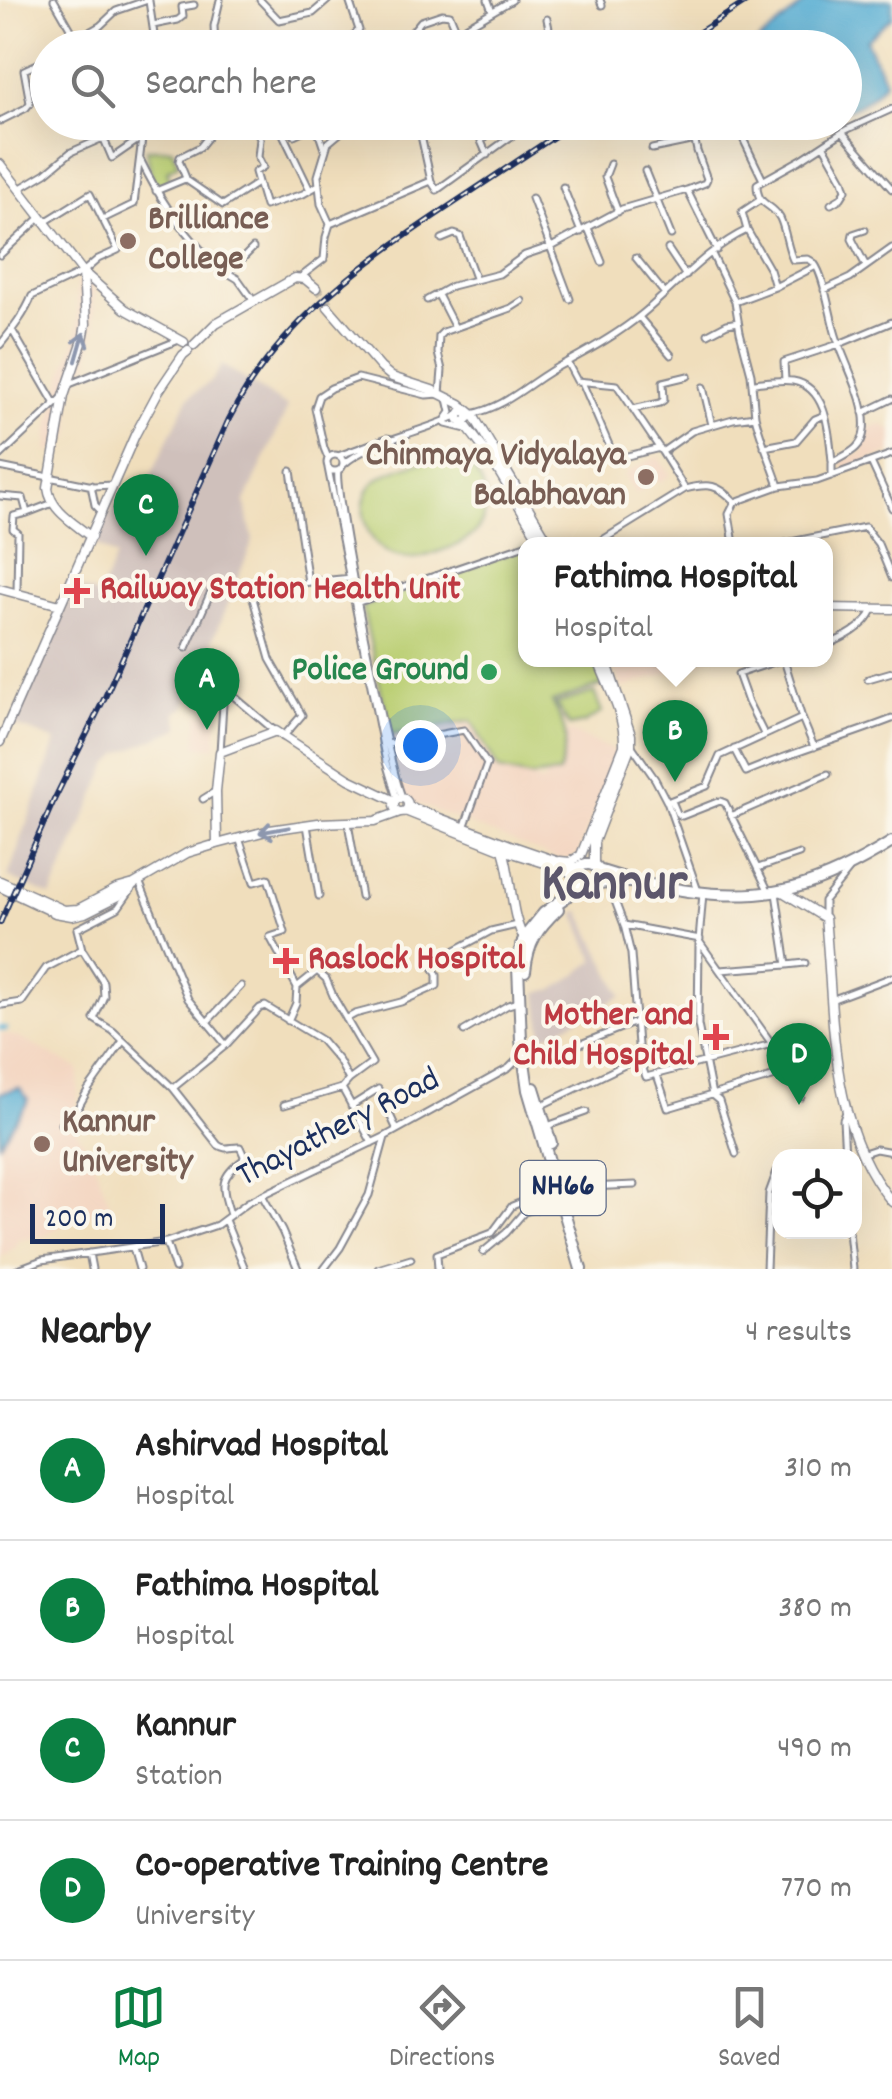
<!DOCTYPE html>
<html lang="en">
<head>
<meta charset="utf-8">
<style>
	:root { --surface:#fff; --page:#f6f6f6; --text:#222; --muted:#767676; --line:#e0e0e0; --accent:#0b8043 }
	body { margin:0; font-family:Dekko,sans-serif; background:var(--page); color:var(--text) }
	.controls { position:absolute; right:30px; bottom:30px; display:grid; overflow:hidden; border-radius:20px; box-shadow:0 10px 40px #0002 }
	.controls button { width:90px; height:90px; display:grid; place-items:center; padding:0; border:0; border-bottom:2px solid var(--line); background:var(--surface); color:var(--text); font:50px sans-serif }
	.scale { position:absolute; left:30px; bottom:25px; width:135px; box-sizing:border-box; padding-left:10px; border:5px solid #1b2f5e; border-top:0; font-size:28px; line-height:35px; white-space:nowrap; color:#1b2f5e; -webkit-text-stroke:8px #fbf7ec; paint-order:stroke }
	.you { position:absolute; left:420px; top:745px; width:35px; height:35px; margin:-25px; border:8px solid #fff; border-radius:50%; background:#1a73e8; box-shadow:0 0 0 15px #1a73e833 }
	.badge { display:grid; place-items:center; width:65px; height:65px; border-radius:50%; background:var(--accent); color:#fff; font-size:32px; font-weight:700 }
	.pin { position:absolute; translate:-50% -82px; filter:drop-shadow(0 2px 5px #0008) }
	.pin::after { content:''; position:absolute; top:52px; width:35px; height:30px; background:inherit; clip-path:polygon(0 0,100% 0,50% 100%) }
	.popup { position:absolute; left:518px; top:537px; width:315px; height:130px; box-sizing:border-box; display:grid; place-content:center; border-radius:20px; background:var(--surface); filter:drop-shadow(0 2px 8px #0005); font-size:32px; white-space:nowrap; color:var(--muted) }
	.popup b { font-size:38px; color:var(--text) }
	.popup::after { content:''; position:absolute; left:50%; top:100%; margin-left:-20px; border:20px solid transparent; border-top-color:var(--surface) }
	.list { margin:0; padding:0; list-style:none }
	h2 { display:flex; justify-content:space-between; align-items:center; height:130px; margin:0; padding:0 40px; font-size:42px }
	h2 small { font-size:32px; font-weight:400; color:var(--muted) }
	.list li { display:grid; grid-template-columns:65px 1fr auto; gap:30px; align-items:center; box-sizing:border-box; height:140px; padding:0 40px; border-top:2px solid var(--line) }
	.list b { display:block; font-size:38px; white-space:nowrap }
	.list p { margin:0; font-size:32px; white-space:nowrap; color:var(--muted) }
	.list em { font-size:32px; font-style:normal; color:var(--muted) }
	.icon { flex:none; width:55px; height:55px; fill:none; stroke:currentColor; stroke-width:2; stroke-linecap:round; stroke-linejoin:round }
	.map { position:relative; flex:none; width:892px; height:1269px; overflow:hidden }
	.search { position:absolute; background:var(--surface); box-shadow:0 10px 40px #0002; left:30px; right:30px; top:30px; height:110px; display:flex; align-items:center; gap:25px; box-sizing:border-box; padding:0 35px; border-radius:55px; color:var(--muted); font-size:38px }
	.sheet { height:690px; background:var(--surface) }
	nav { display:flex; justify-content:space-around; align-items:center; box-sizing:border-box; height:140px; border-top:2px solid var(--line); background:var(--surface); font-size:28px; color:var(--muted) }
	nav a { display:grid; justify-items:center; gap:5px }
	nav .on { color:var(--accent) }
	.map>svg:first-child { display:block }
	.built { fill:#f3d4bf }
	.industrial { fill:#cfc0bb }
	.green { fill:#b9ce71; stroke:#6a7e68; stroke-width:2.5 }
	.water { fill:#57add3; stroke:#396e98; stroke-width:2.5 }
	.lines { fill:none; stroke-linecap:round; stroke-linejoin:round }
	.canal { stroke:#57add3; stroke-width:5 }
	.major-tunnel { stroke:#c5bba9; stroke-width:8; stroke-dasharray:8 4; stroke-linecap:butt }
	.minor-casing { stroke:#86868d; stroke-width:9 }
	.major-casing { stroke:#86868d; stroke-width:11 }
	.highway-casing { stroke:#86868d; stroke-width:14 }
	.minor { stroke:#fff; stroke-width:5 }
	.major { stroke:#fff; stroke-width:8 }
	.highway { stroke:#fff; stroke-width:10 }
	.rail-casing { stroke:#1b2f5e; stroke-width:6 }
	.rail { stroke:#fbf7ec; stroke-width:2.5; stroke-dasharray:8; stroke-linecap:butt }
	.oneway { stroke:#8d97ae }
	.education-dot { fill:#8d6e63; stroke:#fbf7ec; stroke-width:4 }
	.health-dot { fill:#e0444e; stroke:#fbf7ec; stroke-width:4 }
	.leisure-dot { fill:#2e9e5b; stroke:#fbf7ec; stroke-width:4 }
	.labels { text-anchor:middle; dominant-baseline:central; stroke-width:8; stroke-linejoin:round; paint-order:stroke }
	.shield { fill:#fbf7ec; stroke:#5e6b89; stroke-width:2.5 }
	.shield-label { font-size:32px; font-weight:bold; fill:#1b2f5e }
	.education-label { font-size:35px; font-weight:bold; fill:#785e54; stroke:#fbf7ec; text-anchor:start }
	.health-label { font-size:35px; font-weight:bold; fill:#be3a42; stroke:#fbf7ec; text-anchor:start }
	.leisure-label { font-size:35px; font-weight:bold; fill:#27864d; stroke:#fbf7ec; text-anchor:end }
	.street-label { font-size:35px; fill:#1b2f5e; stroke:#fbf7ec }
	.town-label { font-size:55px; font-weight:bold; fill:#5c566b; stroke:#fbf7ec }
</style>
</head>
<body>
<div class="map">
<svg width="892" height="1269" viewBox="0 0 892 1269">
	<rect width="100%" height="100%" fill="#fbf7ec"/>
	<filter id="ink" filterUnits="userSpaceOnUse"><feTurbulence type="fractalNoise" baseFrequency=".01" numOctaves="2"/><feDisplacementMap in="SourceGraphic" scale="20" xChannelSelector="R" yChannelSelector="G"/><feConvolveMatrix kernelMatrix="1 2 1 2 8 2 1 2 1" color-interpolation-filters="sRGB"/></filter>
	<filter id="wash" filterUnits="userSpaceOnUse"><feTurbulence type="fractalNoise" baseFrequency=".0048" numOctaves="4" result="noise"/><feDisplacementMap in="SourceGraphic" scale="40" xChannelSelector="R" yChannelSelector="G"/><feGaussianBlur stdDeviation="2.25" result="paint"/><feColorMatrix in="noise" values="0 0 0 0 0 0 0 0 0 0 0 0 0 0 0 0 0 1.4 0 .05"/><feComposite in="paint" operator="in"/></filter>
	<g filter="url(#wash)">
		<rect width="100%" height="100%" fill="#f0debc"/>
		<path class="built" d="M77,279l17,3v50l-6,31 -16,28 -1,44 -5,6 -1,10 -7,-3 -11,4 2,-23 11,-44 18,-54z
			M881,424l11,6v22l-48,18 -3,-10 23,-8 -2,-8 6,-16z
			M658,456l12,19 -11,8 -4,-4 -20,16 -11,-21z
			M611,660h97l-86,28z
			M218,713l-2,34h-20l2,-33z
			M470,718l24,48 49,17 26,-52 48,21 -39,102 -8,5h-13l-149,-59 -10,-17 -8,-49z
			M0,1033l18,4 61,32 -3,61 16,27 19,50 -39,12 -27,17 -28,4v6l-17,12z"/>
		<path class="industrial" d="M222,365l66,42 -43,95 8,39 -68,167 -9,4 4,16 -61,26 -11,12 -57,130 -43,-19 48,-136 -45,-17 64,-138 24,9 17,-38 -22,-13 28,-57 19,9 47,-98 24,-18z
			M580,911l42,85 -79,42 -6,-46 19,-3 39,-28 -20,-48z"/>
		<path class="green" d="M146,149h26l6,15 -11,7 4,11 -14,5 -6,-12z
			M443,457c36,2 56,44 34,73 -10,13 -25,17 -40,22 -15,6 -28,9 -44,3 -28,-10 -42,-56 -15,-76 14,-10 48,-19 65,-22z
			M525,547v113h70l10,24 -53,18c17,31 16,36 7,71l-28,4 -32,-7 -28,-49 -80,14 -29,-128z
			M594,692l8,20 -18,11 -15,3 -13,-22z"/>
		<path class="water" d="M808,0h84v17l-26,23 19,41c-11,15 -21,22 -38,29l-2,-1 -1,-61 -84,-1 -3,-4z
			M19,1088l9,11 -2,6 -26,38v-50z"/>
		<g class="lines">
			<path class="canal" d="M0,1028l5,1"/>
		</g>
	</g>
	<g filter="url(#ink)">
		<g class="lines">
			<path class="major-tunnel" d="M316,288l15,17"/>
			<g class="minor-casing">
				<path id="minor" d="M54,0l23,40
					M260,0l19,20 34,-7 15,-13
					M349,0l10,30 -6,6 5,12
					M488,0l4,11
					M600,0l2,5
					M149,1l7,47
					M547,19l6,29
					M153,25l25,-5 5,-4 -1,-9 12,-2
					M72,48l5,-3 2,-7 21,-12 16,-15 32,-11
					M215,48l-1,-22 6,-26
					M384,48l22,-9 15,-18 21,-7 8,1 7,17
					M467,48l-10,-16 55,-32
					M0,121l26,-13 4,-5 -6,-33 24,-11
					M255,122l5,17 -2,18 5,10 -8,5 10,34 38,-12 14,-8
					M315,122l9,27
					M418,122l13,59 6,9 94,-68
					M670,122l1,3 10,-3
					M691,122l6,29 10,28 -2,4 -18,7 30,60
					M735,122l28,58
					M281,130l29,60
					M101,132l11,26 29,-20
					M843,133l49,56
					M294,135l21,-10
					M824,146l19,34 3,10 -5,8 -10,6
					M652,149l43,-9
					M487,155l-6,-14 20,-19
					M140,159c19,39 35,62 64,94 8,9 12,17 24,20l25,-25
					M610,164l-5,13 13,35
					M645,171l26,64
					M186,178l-7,-17 1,-4 20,-10 20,-25
					M563,187l18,45
					M19,189l27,-16 25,-21 32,-14
					M156,191l29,-12 38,26 33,-21
					M532,198l38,101
					M103,219l31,-15 10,-82
					M330,224l101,-43
					M588,228l14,34
					M865,230l-12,4 -1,5 14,27
					M442,239l12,-5 6,2 15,42
					M668,249l18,27
					M712,254l23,48 5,30 11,42 4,42
					M0,255l41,-38
					M636,258l29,36
					M228,273l10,6 15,21
					M302,276l22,-17 2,-22 4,-13 -9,-20 -3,-28 10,-33 25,-21
					M775,287l41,-21
					M824,290l26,-12 42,-30
					M438,295l17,33
					M427,300l25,-14 47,-12 26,-19 30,-10 67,-36 65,-19
					M735,302l40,-15 -5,-17 -23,-40
					M639,317l32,38
					M12,330l43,74
					M708,334l19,-10 11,-2
					M0,345c12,-15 25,-31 32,-49l51,-24 15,-13 20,-9 -28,-56 -45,28
					M567,362c26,-14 51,-28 74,-47 33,-27 67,-67 106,-85l-5,-18 18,-12
					M785,380l-1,-18 55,-18 53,-22
					M582,382l33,77 45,-11
					M753,383c12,-1 27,-4 40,-2 35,6 36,53 39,80
					M67,385l112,-45
					M703,387l9,38
					M633,409l27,-6 4,-3 -1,-18 25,-6
					M863,413l29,-14
					M471,414c38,-7 62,-36 96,-52l10,19 40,4 45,67 30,-21 41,-12 22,-3c6,24 16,46 24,70l-44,16
					M446,419l5,-7 -3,-13
					M446,424l20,5
					M764,447l32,-6 19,-22 10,-4
					M327 463a8 8 0 1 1 16 0a8 8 0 1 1-16 0Z
					M0,456l62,-58
					M338,456l49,-18 5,1
					M328,458l-4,-10 -9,-40 4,-12 12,-8 27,-10 68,17 14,-1 2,-24 -4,-17 1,-17 4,-4 68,-24 11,-7
					M871,462l21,46
					M343,465c27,-25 82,-33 115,-50
					M0,467l93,19 20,-1
					M328,468l58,294 11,37
					M291,471l17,111
					M338,471c-5,20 53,310 65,327
					M832,476v-13c14,-9 30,-13 32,-32 4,-31 -21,-69 -29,-99 -5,-17 -11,-57 -21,-69 -2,-2 -4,-3 -6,-4l-15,1c-6,-13 -7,-29 -13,-42 -9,-16 -23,-11 -23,-34l43,-24 46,-30 46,-21
					M91,485l4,20 7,7
					M779,486l38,-5 75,-27
					M685,489c24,-6 33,-5 50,13l-6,12 5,30
					M0,496l23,2 4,15 26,-10
					M596,544l89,-55 -23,-37
					M781,544l84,-17 13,17 14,34
					M250,588l20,71 32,56 -19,22
					M17,592l1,-59 -5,-4 1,-13 13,-3
					M359,602l166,-57
					M825,646c18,-8 40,-18 48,-36
					M186,648l28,-63 27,4 110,-11
					M868,679l24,-7
					M224,688l51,43
					M802,718l12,29
					M764,734l-16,-32 -10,-28 42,-14
					M388,744l76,-14 23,34 -23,64
					M632,746l23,33 12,23 30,86
					M734,749l12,23c47,-20 97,-34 146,-53
					M220,752l4,-64
					M203,799l13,-8
					M672,801l5,12 5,3 38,-15 5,2 42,85
					M667,802l40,-16 13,-30 82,-38 -18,-58
					M731,816l97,-42
					M348,823l13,74
					M307,825l12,71
					M239,838l15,44 14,-4 17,54 -15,5 27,50 -1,16 -8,18
					M758,868l41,-14
					M139,881l49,118 38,46 34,-37 5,-2 56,34 18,21 10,19 -7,8 30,55
					M133,887l-15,21 -41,21 5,20 21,33 1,14 -10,23 19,12 60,57 45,57c8,6 14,1 22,2l4,9 -1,4c-25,18 -21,27 -13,54
					M703,893l-4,48 73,103 21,32 8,21
					M776,893l11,72 18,-2
					M824,915v-14l25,-31
					M624,925l76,14
					M699,944l-1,81 14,70 7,6 17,53
					M720,970l67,-5
					M297,987l20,-16 9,8 8,19 38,65 -23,17
					M831,1000l61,-23
					M2,1005l20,-3 24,-34 36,-19
					M346,1019l9,-5 46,-12 36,-16v-11l-6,-12 60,-32 26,-6
					M207,1022l34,-36
					M464,1031l44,-26 10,-3
					M578,1045l58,-23
					M639,1058l7,19 126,-33
					M657,1075l11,33 121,-36
					M173,1088l52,-42
					M284,1105l58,-17
					M351,1106l27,-17 19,41
					M540,1106l99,-48 -8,-104 -7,-29 -15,-40
					M61,1124l14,-11 13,-23 35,-49
					M547,1126l39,-14
					M861,1154l15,-5 16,3
					M845,1156l-2,-36 3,-8
					M563,1188l72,-3
					M262,1195l20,36 16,38
					M768,1207h12
					M225,1220l20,49
					M849,1232l4,37
					M166,1242l9,27
					M133,1248l6,21
					M483,1252l23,-19 18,-21 37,-9
					M89,1253l3,16
					M18,1269l24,-9 124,-18 51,-17 31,-23 138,-66 123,-68 12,-12
					M324,1269l16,-21 29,-53 16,-58
					M378,1269l33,-10
					M438,1269l-1,-15 55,-21 20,-27 10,-4 37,-2
					M766,1269l3,-76 8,-22"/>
			</g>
			<g class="major-casing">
				<path id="major" d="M0,164l83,108 42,37 59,33
					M83,272l3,52 -3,16 -19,56 -16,92c3,23 26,35 43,49
					M328,307l53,61 11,9 40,13 28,14 13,11 77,129
					M194,345l22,-22 79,-45 10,1 11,9
					M458 417a5 5 0 1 1 10 0a5 5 0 1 1-10 0Z
					M463,422l27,35 52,87
					M0,589l60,16
					M825,608l67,1
					M0,742l135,-307 23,-43 25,-37 5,-4
					M394 805a7 7 0 1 1 14 0a7 7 0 1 1-14 0Z
					M408,806l102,39 58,20 12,2
					M405,811l98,39 64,20 10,9
					M217,844l-1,-53 4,-39 56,-21 73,48 46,22
					M503,850c10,30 6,65 23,92
					M560,861l10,1 11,-7 43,-109c1,-30 -16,-59 -26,-86
					M594,865v-23l37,-97v-10l-25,-75
					M0,881l64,29 14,-1 38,-20 18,-5 53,-31 30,-9 53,-14 48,-7 57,-2 25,-9
					M0,887l55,26 17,3 13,-3 34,-17 6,-7
					M783,892l42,26c10,96 2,206 67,284"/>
			</g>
			<g class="highway-casing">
				<path id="highway" d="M576 876a12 12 0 1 1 24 0a12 12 0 1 1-24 0Z
					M598,870l26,8
					M579,883l-5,8 -30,22 -17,21 -6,12 -3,20 3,74 7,50 53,179
					M596,884c28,-7 63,3 92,7 83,12 134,-5 204,-49
					M525,971c3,-29 12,-42 33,-62
					M534,1088l17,55"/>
			</g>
			<use href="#minor" class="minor"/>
			<use href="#major" class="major"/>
			<use href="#highway" class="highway"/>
			<g class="rail-casing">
				<path id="rail" d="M675,48l74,-48
					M0,923l54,-123 51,-103 124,-278c49,-96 137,-158 225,-216 41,-27 81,-54 122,-81"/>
			</g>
			<use href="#rail" class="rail"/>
		</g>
		<defs><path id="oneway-shaft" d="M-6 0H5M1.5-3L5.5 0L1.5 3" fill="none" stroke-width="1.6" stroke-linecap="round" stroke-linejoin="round" transform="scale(2.5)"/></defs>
		<g class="oneway">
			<use href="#oneway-shaft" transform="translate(80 347) rotate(-74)"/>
			<use href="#oneway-shaft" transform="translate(274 830) rotate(170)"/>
		</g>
	</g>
	<g class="education-dot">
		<circle cx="128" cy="241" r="10"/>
		<circle cx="646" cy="477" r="10"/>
		<circle cx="42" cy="1144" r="10"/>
	</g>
	<g class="health-dot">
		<path d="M72 576h10v10h10v10h-10v10h-10v-10h-10v-10h10z"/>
		<path d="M281 946h10v10h10v10h-10v10h-10v-10h-10v-10h10z"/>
		<path d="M711 1022h10v10h10v10h-10v10h-10v-10h-10v-10h10z"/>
	</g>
	<circle class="leisure-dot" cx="489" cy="672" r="10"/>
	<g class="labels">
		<rect class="shield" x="520.5" y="1161" width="85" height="54" rx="8"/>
		<g class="shield-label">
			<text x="563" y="1188">NH66</text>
		</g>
		<g class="education-label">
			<text x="148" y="221">Brilliance<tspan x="148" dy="40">College</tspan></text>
			<text x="626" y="457" text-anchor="end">Chinmaya Vidyalaya<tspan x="626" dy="40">Balabhavan</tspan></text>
			<text x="62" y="1124">Kannur<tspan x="62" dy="40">University</tspan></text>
		</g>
		<g class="health-label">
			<text x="100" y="591">Railway Station Health Unit</text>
			<text x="308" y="961">Raslock Hospital</text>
			<text x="694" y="1017" text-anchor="end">Mother and<tspan x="694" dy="40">Child Hospital</tspan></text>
		</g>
		<g class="leisure-label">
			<text x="469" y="672">Police Ground</text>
		</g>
		<g class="street-label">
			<text transform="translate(339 1129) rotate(-27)">Thayathery Road</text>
		</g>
		<g class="town-label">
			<text x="614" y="887">Kannur</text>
		</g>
	</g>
</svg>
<div class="controls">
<button><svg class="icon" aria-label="locate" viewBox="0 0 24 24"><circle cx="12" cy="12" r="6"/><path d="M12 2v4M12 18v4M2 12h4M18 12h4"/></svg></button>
</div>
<div class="scale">200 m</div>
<div class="you"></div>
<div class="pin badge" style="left:207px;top:730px">A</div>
<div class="pin badge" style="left:675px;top:782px">B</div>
<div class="popup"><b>Fathima Hospital</b>Hospital</div>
<div class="pin badge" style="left:146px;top:556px">C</div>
<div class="pin badge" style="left:799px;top:1105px">D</div>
<div class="search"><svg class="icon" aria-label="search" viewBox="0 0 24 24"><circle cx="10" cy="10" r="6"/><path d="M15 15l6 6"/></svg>Search here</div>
</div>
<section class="sheet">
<h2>Nearby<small>4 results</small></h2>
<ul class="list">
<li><span class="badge">A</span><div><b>Ashirvad Hospital</b><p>Hospital</p></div><em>310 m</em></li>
<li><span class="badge">B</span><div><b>Fathima Hospital</b><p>Hospital</p></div><em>380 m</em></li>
<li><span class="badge">C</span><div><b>Kannur</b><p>Station</p></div><em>490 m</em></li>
<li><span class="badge">D</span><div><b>Co-operative Training Centre</b><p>University</p></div><em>770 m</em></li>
</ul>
</section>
<nav>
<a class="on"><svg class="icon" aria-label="map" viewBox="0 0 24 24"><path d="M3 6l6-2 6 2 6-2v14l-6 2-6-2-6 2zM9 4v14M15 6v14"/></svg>Map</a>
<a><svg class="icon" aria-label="directions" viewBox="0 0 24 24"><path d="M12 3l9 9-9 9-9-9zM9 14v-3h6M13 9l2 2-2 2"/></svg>Directions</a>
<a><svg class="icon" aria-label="saved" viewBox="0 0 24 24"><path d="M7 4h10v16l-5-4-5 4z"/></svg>Saved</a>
</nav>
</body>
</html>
